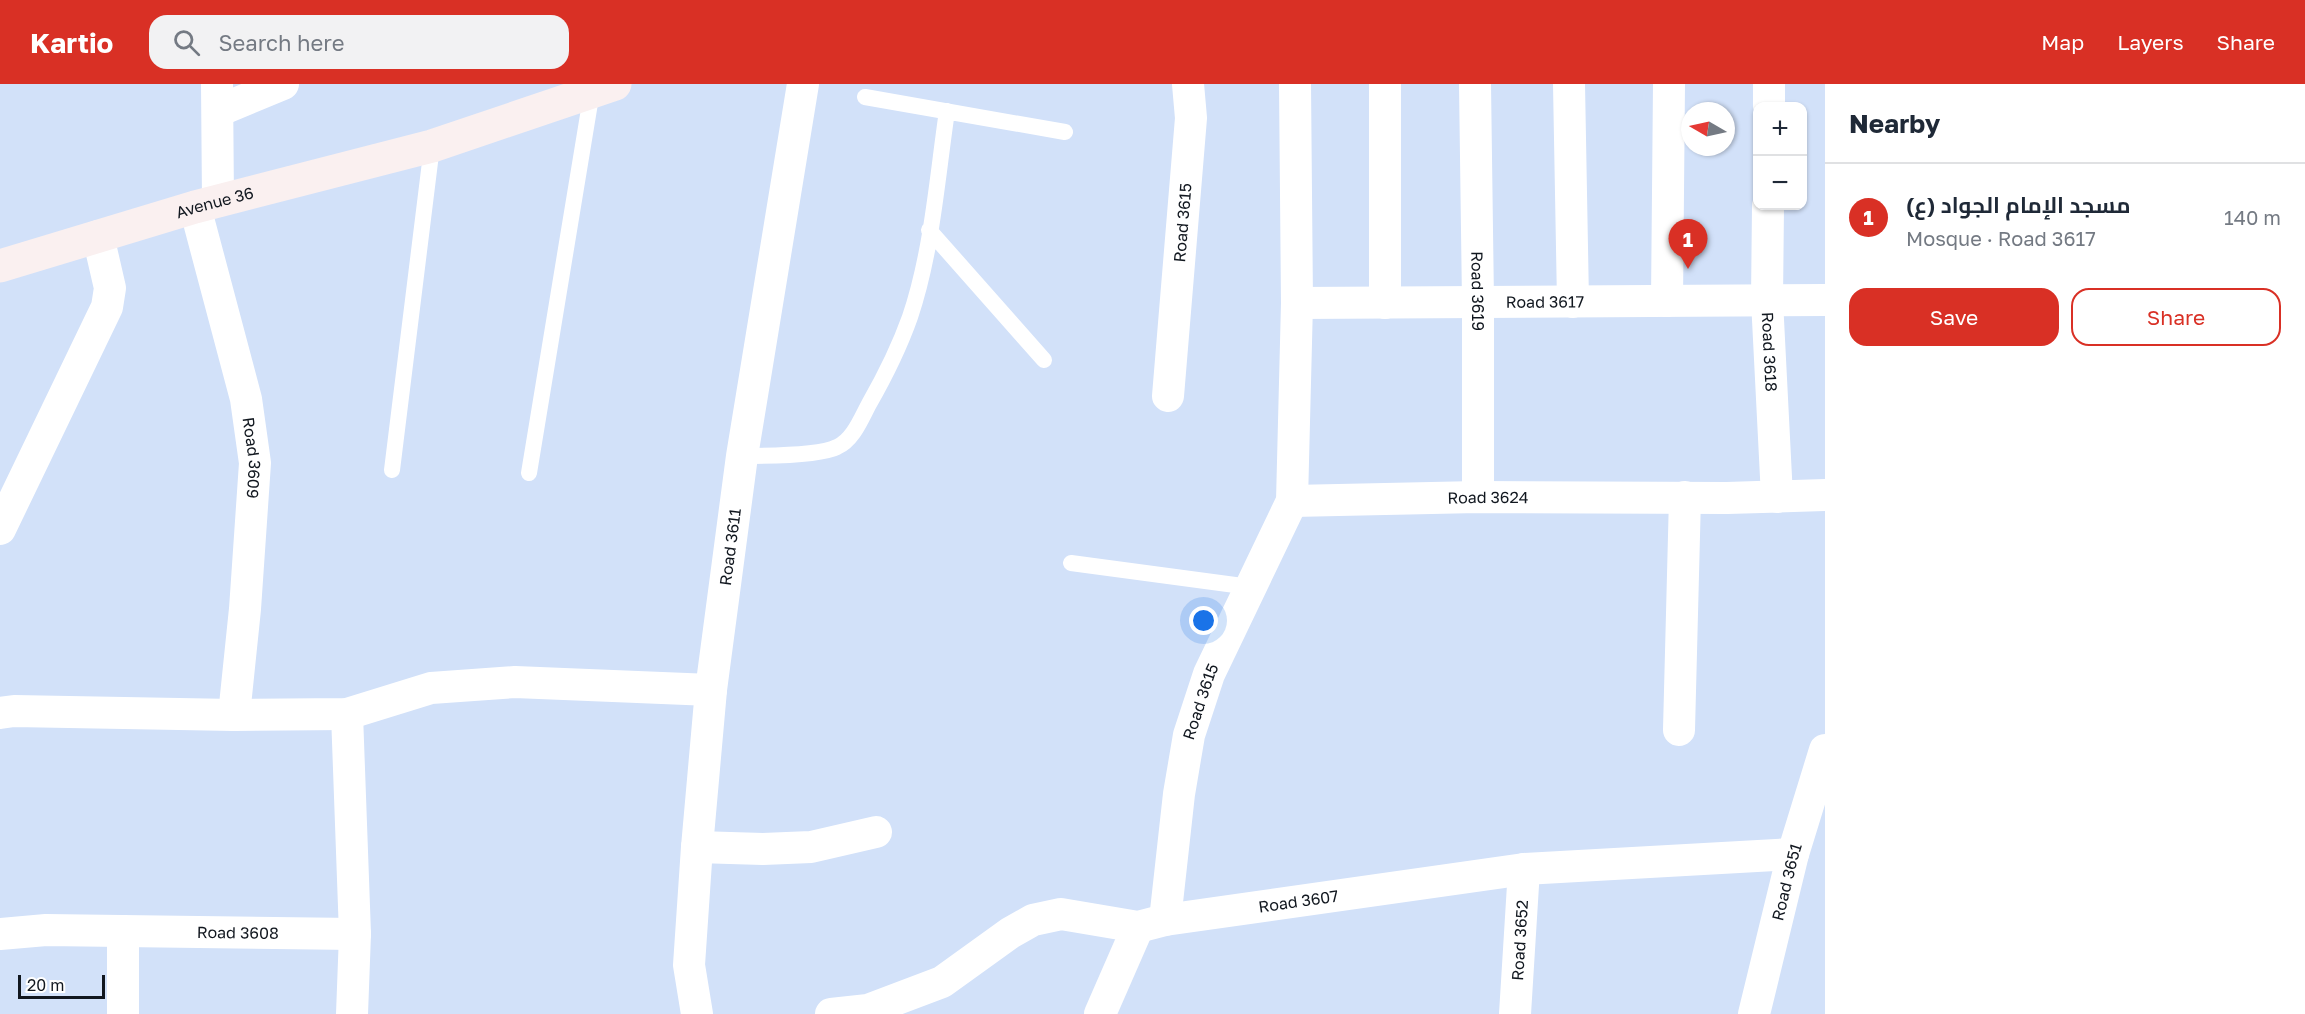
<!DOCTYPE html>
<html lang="en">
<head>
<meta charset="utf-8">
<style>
	:root { --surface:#fff; --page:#f2f2f3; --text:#1f2937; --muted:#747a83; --line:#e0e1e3; --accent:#d93025 }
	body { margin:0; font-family:"Golos Text",Cairo,sans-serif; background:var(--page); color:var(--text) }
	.controls { position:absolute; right:18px; top:18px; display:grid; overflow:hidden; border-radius:12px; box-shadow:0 2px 4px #0004 }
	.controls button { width:54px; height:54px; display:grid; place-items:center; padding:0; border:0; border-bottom:2px solid var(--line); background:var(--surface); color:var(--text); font:30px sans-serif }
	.compass { position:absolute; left:1681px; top:18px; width:54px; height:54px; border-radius:50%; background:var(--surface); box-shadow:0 2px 4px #0004; rotate:279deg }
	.scale { position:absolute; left:18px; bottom:15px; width:87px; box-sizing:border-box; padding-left:6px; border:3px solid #11171f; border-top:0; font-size:16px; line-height:21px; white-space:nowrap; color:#11171f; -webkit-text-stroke:4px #fff; paint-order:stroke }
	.you { position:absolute; left:1204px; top:537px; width:21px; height:21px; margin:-15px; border:4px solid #fff; border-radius:50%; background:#1a73e8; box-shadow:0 0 0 9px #1a73e833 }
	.badge { display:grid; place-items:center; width:39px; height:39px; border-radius:50%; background:var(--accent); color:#fff; font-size:20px; font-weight:700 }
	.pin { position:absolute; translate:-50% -50px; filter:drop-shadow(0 2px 3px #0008) }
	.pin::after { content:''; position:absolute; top:32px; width:21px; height:18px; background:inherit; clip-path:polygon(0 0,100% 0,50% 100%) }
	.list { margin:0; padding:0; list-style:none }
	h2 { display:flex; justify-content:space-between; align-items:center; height:78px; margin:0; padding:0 24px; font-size:26px }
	h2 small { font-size:20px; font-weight:400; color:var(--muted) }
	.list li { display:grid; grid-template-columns:39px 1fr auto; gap:18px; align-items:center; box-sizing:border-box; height:108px; padding:0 24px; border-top:2px solid var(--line) }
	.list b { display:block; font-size:22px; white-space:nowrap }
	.list p { margin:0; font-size:20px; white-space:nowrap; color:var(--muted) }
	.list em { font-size:20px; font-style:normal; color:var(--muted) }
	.actions { display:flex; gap:12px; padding:18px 24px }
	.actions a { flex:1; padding:14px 0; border:2px solid var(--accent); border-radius:18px; text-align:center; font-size:21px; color:var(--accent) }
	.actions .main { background:var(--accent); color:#fff }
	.icon { flex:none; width:33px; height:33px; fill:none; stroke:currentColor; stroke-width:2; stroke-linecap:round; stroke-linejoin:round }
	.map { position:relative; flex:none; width:1825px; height:930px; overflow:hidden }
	header { display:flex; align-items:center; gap:36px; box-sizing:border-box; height:84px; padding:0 30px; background:var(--accent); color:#fff }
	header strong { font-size:28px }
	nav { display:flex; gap:33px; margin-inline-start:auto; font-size:21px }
	.search { width:420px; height:54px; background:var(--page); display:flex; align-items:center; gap:15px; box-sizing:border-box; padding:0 21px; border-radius:18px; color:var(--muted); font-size:22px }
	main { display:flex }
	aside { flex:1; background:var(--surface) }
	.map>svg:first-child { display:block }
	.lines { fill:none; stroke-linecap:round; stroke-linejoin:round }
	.lane { stroke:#fff; stroke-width:16 }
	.street { stroke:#fff; stroke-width:32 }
	.secondary { stroke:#faf0f0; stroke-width:33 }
	.labels { text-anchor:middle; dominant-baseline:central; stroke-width:5; stroke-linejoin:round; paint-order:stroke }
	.street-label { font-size:16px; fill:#11171f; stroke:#fff }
</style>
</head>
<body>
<header>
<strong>Kartio</strong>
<div class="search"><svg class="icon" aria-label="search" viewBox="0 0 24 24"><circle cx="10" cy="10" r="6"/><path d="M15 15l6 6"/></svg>Search here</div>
<nav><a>Map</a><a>Layers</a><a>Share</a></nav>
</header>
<main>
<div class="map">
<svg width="1825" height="930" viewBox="0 0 1825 930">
	<rect width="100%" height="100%" fill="#d2e1f9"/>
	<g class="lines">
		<path class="lane" d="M865,13l200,35
			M929,146l115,130
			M742,372c21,0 77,0 95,-9 16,-7 24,-28 32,-43 16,-28 30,-56 41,-87 22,-65 27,-138 37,-206
			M392,386l40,-324
			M529,389l63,-382
			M1071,479l179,24"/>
		<g class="street">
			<path d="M217,0l1,117"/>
			<path id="s1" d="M1475,0l3,218v195"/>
			<path d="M1569,0l4,218"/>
			<path d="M1769,22v-22"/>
			<path d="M218,27l65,-27"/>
			<path id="s2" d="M1768,122l-1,94 10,197"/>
			<path id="s3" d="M195,123l51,192 9,64 -10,146 -11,106"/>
			<path d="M1667,217l2,-217"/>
			<path id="s4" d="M1297,219l528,-3"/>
			<path d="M1385,219v-219"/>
			<path id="s5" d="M1168,312l23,-278 -3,-34"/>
			<path id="s6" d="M1292,417l186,-4 249,1 98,-3"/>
			<path d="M0,445l107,-222 3,-19 -12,-52"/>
			<path d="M0,629l14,-2 220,4 113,-1 84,-26 84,-6 196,8"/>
			<path d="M347,630l8,220 -3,80"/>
			<path d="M1679,646l6,-233"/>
			<path d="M697,763l66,2 48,-2 65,-15"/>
			<path id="s7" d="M1165,836l14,-126 10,-59 20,-61 83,-173 5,-198 -2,-219"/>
			<path d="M123,847v83"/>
			<path id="s8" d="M0,850l46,-4 309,4"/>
			<path id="s9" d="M697,930l-8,-49 8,-118 14,-157 31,-234 61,-372"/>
			<path id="s10" d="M831,930l37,-4 74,-28 68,-49 23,-13 28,-6 77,13 27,-7 359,-51 269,-15"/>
			<path d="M1100,930l38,-87"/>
			<path id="s11" d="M1515,930l9,-145"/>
			<path id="s12" d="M1754,930l39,-160 32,-104"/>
		</g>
		<path class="secondary" id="s13" d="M0,182l195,-59 237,-61 183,-62"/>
	</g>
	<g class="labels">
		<g class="street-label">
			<text stroke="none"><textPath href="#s13" startOffset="224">Avenue 36</textPath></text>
			<text stroke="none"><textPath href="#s5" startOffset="174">Road 3615</textPath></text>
			<text stroke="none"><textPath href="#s1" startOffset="207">Road 3619</textPath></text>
			<text stroke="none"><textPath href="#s4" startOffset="248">Road 3617</textPath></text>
			<text stroke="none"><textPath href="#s2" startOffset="146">Road 3618</textPath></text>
			<text stroke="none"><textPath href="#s3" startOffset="258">Road 3609</textPath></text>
			<text stroke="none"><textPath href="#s6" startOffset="196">Road 3624</textPath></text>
			<text stroke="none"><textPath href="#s9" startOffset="470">Road 3611</textPath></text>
			<text stroke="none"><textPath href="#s7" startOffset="222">Road 3615</textPath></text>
			<text stroke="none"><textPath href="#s12" startOffset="136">Road 3651</textPath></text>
			<text stroke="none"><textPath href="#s10" startOffset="496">Road 3607</textPath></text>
			<text stroke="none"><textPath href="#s8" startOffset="238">Road 3608</textPath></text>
			<text stroke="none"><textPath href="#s11" startOffset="74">Road 3652</textPath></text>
		</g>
	</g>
</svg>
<div class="controls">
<button>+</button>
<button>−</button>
</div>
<svg class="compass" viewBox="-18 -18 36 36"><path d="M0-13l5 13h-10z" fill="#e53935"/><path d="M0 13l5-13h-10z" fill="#747a83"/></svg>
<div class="scale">20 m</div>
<div class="you"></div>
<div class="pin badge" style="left:1688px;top:185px">1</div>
</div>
<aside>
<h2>Nearby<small></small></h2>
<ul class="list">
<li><span class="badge">1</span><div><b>مسجد الإمام الجواد (ع)</b><p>Mosque · Road 3617</p></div><em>140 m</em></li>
</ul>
<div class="actions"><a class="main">Save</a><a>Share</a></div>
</aside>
</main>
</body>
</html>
